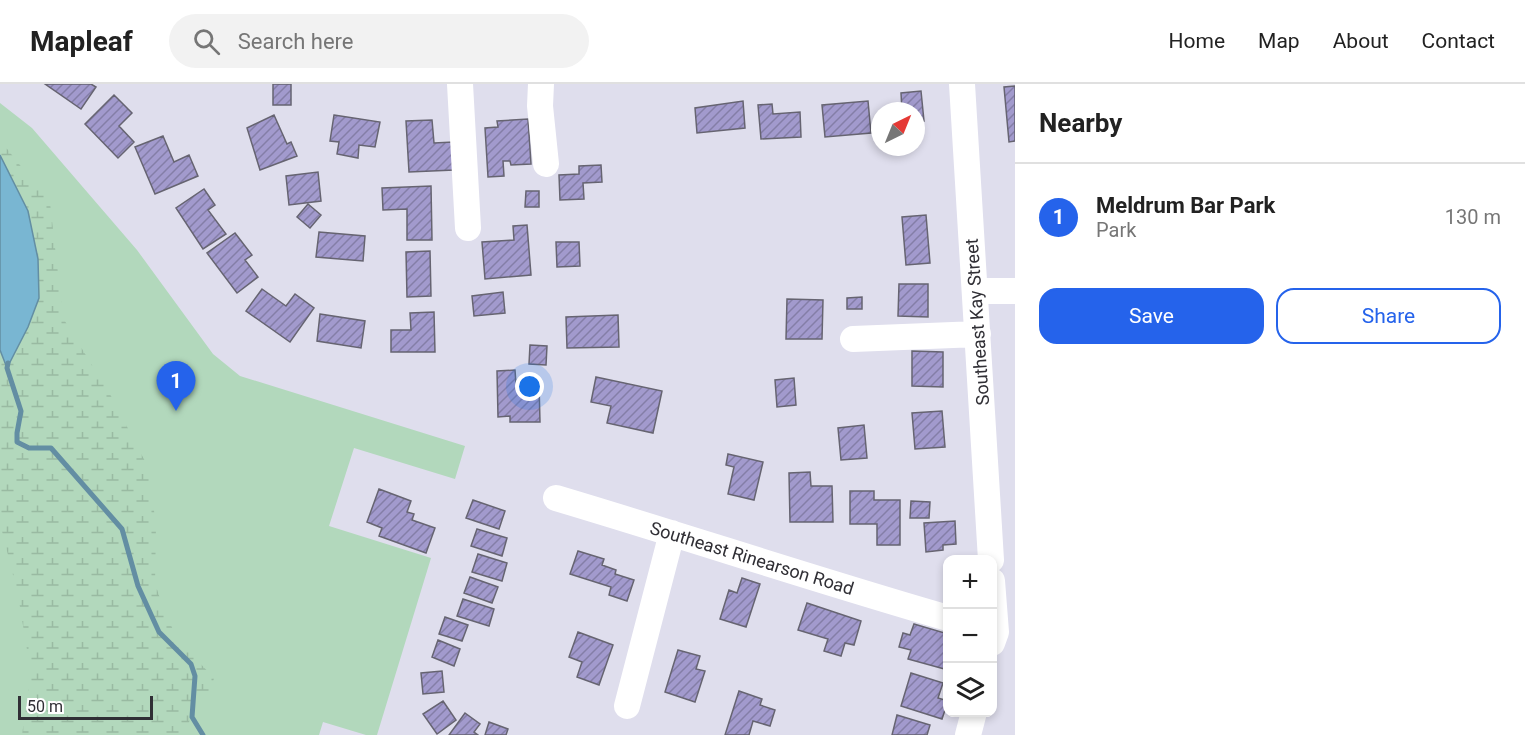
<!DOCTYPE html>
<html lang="en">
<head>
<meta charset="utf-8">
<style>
	:root { --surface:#fff; --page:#f2f2f2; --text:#222; --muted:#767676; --line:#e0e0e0; --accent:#2563eb }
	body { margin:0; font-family:Roboto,sans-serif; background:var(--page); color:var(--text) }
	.controls { position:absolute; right:18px; bottom:18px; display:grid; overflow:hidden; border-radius:12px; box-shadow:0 3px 9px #0003 }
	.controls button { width:54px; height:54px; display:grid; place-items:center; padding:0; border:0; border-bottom:2px solid var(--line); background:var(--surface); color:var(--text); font:30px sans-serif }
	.compass { position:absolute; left:871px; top:18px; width:54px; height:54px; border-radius:50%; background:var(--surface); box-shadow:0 3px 9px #0003; rotate:43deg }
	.scale { position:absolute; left:18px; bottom:15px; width:135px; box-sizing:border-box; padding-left:6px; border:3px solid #302f35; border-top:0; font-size:16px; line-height:21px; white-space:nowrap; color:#302f35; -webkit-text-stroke:4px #fff; paint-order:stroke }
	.you { position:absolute; left:530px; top:303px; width:21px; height:21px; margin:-15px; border:4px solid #fff; border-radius:50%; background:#1a73e8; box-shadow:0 0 0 9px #1a73e833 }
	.badge { display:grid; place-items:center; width:39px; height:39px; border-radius:50%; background:var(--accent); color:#fff; font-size:20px; font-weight:700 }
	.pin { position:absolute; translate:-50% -50px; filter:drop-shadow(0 2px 3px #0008) }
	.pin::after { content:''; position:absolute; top:32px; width:21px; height:18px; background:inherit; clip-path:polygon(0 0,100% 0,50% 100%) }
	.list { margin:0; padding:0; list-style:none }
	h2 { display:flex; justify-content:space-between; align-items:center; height:78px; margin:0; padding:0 24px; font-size:26px }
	h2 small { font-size:20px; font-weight:400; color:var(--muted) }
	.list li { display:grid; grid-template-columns:39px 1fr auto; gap:18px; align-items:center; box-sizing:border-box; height:108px; padding:0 24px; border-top:2px solid var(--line) }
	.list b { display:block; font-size:22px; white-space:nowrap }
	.list p { margin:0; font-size:20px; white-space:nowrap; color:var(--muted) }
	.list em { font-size:20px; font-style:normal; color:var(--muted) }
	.actions { display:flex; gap:12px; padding:18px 24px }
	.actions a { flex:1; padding:14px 0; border:2px solid var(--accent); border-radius:18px; text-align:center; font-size:21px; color:var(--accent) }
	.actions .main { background:var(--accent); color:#fff }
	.icon { flex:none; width:33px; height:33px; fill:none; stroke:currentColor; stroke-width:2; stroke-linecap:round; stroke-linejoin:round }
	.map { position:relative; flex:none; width:1015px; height:651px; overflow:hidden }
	header { display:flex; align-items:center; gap:36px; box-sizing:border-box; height:84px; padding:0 30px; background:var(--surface); border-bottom:2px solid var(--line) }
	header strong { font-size:28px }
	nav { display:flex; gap:33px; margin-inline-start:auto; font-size:21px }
	.search { width:420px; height:54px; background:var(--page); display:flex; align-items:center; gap:15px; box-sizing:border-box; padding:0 21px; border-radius:33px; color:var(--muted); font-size:22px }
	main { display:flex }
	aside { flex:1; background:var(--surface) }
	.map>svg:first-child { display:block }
	.green { fill:#b2d8bc }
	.wetland { fill:url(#wetland-marsh) }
	.water { fill:#79b6d2; stroke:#638ea3; stroke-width:1.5 }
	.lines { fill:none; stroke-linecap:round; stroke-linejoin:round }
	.stream { stroke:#638ea3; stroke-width:5 }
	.building { fill:url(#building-hatch); stroke:#666471; stroke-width:1.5 }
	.minor { stroke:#fff; stroke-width:26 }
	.labels { text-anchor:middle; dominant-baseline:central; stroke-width:6; stroke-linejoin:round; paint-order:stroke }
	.street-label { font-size:18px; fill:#302f35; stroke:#fff }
</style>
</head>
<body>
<header>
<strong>Mapleaf</strong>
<div class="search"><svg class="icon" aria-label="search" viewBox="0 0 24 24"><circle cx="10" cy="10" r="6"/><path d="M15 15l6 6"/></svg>Search here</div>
<nav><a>Home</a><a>Map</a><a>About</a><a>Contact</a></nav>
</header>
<main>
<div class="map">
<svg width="1015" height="651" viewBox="0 0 1015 651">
	<defs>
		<pattern id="wetland-marsh" width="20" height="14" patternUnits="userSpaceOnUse" patternTransform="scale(1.5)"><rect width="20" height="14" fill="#b2d8bc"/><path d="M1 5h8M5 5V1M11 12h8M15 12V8" fill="none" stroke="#99baa2"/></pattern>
		<pattern id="building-hatch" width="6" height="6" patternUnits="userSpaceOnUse" patternTransform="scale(1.5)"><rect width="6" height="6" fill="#a29acd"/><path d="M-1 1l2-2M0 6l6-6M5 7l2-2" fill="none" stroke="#847ea7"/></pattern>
	</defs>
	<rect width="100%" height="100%" fill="#dfdeed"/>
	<path class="green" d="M0,19l32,25 105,122 76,104 27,22 225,70 -10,33 -101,-31 -25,78 102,32 -54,177h-11l-43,-13 -4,13h-319z"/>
	<path class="wetland" d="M0,56l50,63 13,115 48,78 36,69 9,59 -1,59 10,31 14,27 35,37 -5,20 -8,-2 -18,39h-161l9,-61 -13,-79 -18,-72v-173l6,17 22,-156 -28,-56z"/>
	<path class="water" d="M0,71l28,56 10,48 1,39 -11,29 -21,41 -7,-18z"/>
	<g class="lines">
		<path class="stream" d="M8,279l-1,5 14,43 -4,22v9l12,6h22l71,81 16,57 21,46 32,32 4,12 -3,41 11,18"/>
	</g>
	<path class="building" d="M45,0h46l5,3 -15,22z
		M273,0h18v21h-18z
		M1015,2v55l-6,1 -5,-55z
		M921,7l3,30 -8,1v-11h-14l-1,-18z
		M114,11l18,18 -13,13 15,16 -16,16 -33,-34z
		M743,17l2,27 -48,5 -2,-25z
		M868,17l3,32 -46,4 -3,-32z
		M772,20l1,10 27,-2 1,25 -40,2 -3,-34z
		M274,31l13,29 4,-2 6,14 -37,14 -13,-42z
		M334,31l46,7 -5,25 -16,-2 -1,13 -21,-4 2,-12 -9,-1z
		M528,35l3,45 -20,1 -1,-4h-7l1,15 -16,1 -3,-49 13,-1 -1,-6z
		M432,36l2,23 19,-1 1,28 -45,2 -3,-51z
		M163,52l11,26 15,-7 9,21 -43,18 -20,-47z
		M601,81l1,17 -19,1 1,16 -24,1 -1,-25 20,-1v-8z
		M318,88l3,29 -32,4 -3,-29z
		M431,102l1,54h-25v-31l-24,1 -1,-22z
		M204,105l11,16 -7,5 18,24 -23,15 -27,-41z
		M526,107h13v16h-14z
		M308,120l13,11 -11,13 -13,-11z
		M926,131l4,48 -24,2 -4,-48z
		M527,141l4,50 -46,4 -3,-37 32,-2 -1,-14z
		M319,148l46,4 -2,25 -47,-4z
		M235,149l17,22 -7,5 13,17 -21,16 -30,-40z
		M556,158h23l1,24 -23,1z
		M430,167l1,45 -24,1 -1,-45z
		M899,200h29v33l-30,-1z
		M262,205l24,17 9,-12 19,14 -24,34 -44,-31z
		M503,208l2,21 -31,3 -2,-20z
		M862,213v12h-15v-11z
		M787,215l36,1 -1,39h-36z
		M434,228l1,40h-44v-22h20l-1,-17z
		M320,230l45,7 -4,27 -44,-7z
		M618,231l1,32 -52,1 -1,-31z
		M530,261l17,1 -1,19 -17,-1z
		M912,267l31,1v35l-31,-1z
		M515,286l1,14 23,-1 1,39h-30v-6l-12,1 -1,-46z
		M596,293l66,14 -9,42 -46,-10 4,-17 -20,-4z
		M794,294l2,27 -19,2 -2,-27z
		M942,327l3,36 -30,2 -3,-36z
		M864,341l3,33 -26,2 -3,-32z
		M728,370l35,8 -9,38 -26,-6 6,-27 -8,-2z
		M810,388l1,14h21l1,36h-43l-1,-49z
		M379,405l32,12 -4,11 7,2 -2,6 23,8 -9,25 -47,-17 3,-8 -15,-6z
		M850,407h24v9h26v45h-23v-21h-27z
		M473,416l32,11 -6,18 -33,-11z
		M911,417l19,1 -1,16h-19z
		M955,437l1,23 -13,1v5l-17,2 -2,-29z
		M477,445l30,9 -5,18 -31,-10z
		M578,467l26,8 -2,6 14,5 -1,4 19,6 -7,21 -18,-6 2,-8 -41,-13z
		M478,470l29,9 -5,18 -30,-9z
		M470,493l28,10 -6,16 -28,-10z
		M742,494l18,6 -14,43 -26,-8 9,-29 8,3z
		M463,515l31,10 -5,17 -32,-10z
		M807,519l54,18 -7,24 -9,-2 -4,13 -17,-5 4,-12 -30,-9z
		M445,533l23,8 -6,16 -23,-7z
		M914,540l34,10v36l-40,-11 3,-9 -12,-3 4,-14 7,2z
		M578,548l35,13 -14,40 -22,-8 5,-15 -13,-5z
		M438,556l22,9 -6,17 -22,-9z
		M678,566l22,6 -4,13 9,2 -10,31 -30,-10z
		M442,587l2,21 -21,2 -2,-21z
		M911,589l32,10 -5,15 10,3 -6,18 -41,-13z
		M739,607l23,8 -2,6 15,5 -5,16 -17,-5 -4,14h-24z
		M443,617l13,19 -19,14 -14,-20z
		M465,629l15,11 -6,8 4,3h-29z
		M897,631l33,10 -3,10h-35z
		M489,638l19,7 -2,6h-21z"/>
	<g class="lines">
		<path class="minor" d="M460,0l8,144
			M541,0l-1,22 6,58
			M962,0l29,476
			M975,207h40
			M853,255l125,-5
			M556,414c131,39 260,82 392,120
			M992,497l4,51 -4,11
			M627,622l45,-173
			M968,651l6,-23"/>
	</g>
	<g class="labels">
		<g class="street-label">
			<text transform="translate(977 238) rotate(-94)">Southeast Kay Street</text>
			<text transform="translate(752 474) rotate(17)">Southeast Rinearson Road</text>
		</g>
	</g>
</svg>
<div class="controls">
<button>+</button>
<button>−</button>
<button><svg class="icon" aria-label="layers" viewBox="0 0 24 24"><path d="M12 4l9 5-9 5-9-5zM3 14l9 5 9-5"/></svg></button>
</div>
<svg class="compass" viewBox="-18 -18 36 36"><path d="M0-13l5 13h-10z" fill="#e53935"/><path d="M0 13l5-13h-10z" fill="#767676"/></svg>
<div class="scale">50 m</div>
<div class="you"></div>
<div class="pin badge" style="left:176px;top:327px">1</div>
</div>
<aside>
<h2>Nearby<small></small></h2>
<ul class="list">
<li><span class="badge">1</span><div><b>Meldrum Bar Park</b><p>Park</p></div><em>130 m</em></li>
</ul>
<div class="actions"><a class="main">Save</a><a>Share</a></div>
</aside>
</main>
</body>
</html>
